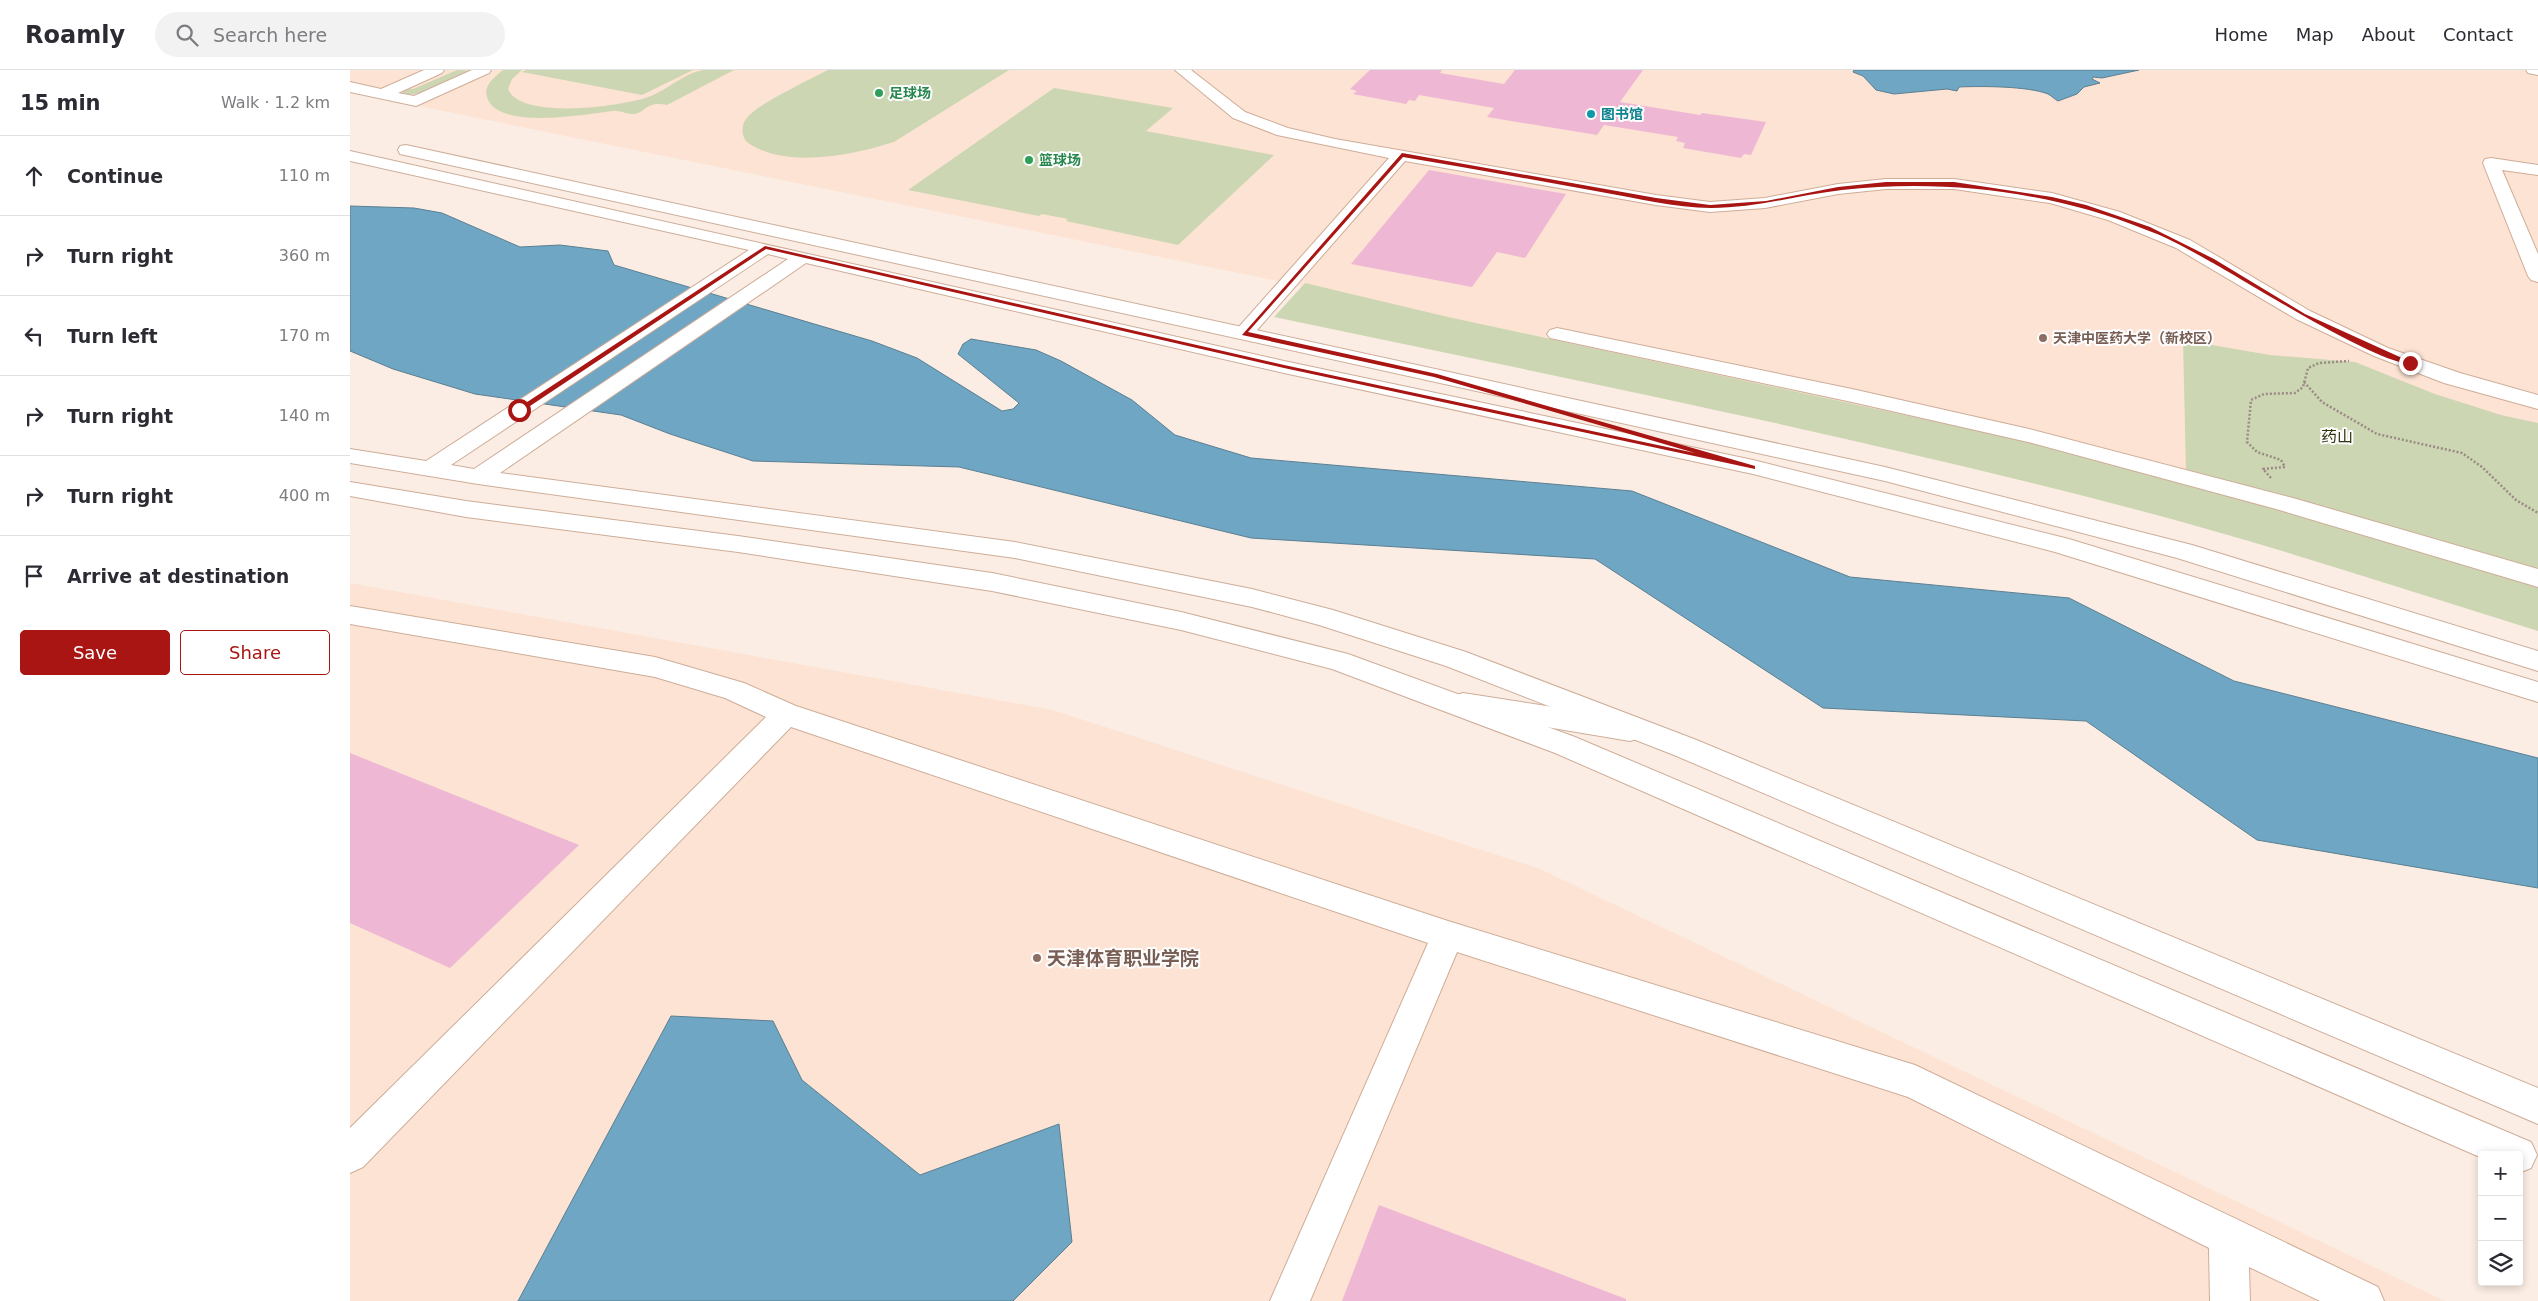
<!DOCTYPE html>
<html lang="en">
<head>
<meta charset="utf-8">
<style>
	:root { --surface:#fff; --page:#f2f2f3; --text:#2b2b33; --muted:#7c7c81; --line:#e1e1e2; --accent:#a81512 }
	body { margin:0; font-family:"DejaVu Sans","Noto Sans SC",sans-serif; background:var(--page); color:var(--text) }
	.controls { position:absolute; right:15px; bottom:15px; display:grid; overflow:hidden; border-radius:5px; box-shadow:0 2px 8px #0003 }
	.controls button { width:45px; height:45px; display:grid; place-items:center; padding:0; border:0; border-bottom:1px solid var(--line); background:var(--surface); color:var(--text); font:25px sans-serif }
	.stop { position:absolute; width:15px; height:15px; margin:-11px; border:4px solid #a81512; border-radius:50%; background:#fff }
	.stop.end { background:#a81512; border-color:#fff; box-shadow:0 1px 5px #0008 }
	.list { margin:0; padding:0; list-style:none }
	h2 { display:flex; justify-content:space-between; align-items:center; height:65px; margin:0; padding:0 20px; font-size:21px }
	h2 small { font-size:16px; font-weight:400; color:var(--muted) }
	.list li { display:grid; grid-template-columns:32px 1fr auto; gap:15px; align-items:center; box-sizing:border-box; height:80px; padding:0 20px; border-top:1px solid var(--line) }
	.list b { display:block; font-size:19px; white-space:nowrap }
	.list em { font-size:16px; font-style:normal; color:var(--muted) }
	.actions { display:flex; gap:10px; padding:15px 20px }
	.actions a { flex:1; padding:11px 0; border:1px solid var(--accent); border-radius:5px; text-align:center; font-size:18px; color:var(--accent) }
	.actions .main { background:var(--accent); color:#fff }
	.icon { flex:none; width:28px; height:28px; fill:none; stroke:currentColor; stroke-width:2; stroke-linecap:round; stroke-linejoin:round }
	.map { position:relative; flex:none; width:2188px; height:1231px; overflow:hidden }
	header { display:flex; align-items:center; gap:30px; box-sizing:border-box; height:70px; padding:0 25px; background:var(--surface); border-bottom:1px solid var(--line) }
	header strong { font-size:24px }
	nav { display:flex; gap:28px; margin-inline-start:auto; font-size:18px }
	.search { width:350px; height:45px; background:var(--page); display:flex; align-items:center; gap:12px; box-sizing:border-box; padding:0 18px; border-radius:28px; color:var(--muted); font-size:19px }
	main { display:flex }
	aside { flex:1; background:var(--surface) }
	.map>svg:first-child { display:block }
	.built { fill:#fde3d3 }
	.green { fill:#cdd6b3 }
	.water { fill:#6ea6c4; stroke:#5b7f91 }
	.building { fill:#eeb7d4 }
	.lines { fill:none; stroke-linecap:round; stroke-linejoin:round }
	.minor-casing { stroke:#cead98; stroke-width:2 }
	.major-casing { stroke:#cead98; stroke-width:2 }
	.path { stroke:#998b83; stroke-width:2.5; stroke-dasharray:2 2; stroke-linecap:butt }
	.minor { fill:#fff; fill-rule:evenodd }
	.major { fill:#fff; fill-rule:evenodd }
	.route { fill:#a81512 }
	.leisure-dot { fill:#2e9e5b; stroke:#fdfdfd; stroke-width:2 }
	.culture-dot { fill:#0f9aa8; stroke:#fdfdfd; stroke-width:2 }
	.education-dot { fill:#8d6e63; stroke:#fdfdfd; stroke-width:2 }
	.labels { text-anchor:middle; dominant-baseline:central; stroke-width:4; stroke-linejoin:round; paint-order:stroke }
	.far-leisure-label { font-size:14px; font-weight:bold; fill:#27864d; stroke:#fdfdfd; text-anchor:start }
	.far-culture-label { font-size:14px; font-weight:bold; fill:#0d838f; stroke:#fdfdfd; text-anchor:start }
	.far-education-label { font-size:14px; font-weight:bold; fill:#785e54; stroke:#fdfdfd; text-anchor:start }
	.park-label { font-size:16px; fill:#2d350c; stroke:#fdfdfd }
	.near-education-label { font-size:19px; font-weight:bold; fill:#785e54; stroke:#fdfdfd; text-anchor:start }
</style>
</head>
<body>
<header>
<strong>Roamly</strong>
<div class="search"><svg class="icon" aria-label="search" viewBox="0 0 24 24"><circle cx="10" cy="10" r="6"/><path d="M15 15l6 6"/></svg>Search here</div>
<nav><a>Home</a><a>Map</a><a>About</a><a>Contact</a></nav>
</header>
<main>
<aside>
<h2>15 min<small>Walk · 1.2 km</small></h2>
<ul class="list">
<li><svg class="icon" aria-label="ahead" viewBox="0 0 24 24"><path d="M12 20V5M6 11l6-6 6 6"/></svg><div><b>Continue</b></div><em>110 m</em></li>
<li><svg class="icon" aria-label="right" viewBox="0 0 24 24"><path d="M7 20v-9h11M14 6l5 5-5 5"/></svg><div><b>Turn right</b></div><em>360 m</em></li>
<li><svg class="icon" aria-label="left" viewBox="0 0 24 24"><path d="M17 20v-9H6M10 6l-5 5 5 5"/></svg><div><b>Turn left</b></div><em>170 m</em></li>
<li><svg class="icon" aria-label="right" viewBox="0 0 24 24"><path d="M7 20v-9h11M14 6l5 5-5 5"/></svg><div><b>Turn right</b></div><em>140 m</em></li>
<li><svg class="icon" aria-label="right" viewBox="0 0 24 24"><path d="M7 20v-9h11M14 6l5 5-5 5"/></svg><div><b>Turn right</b></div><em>400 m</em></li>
<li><svg class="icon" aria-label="arrive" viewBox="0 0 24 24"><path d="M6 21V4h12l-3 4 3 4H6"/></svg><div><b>Arrive at destination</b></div></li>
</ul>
<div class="actions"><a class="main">Save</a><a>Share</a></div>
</aside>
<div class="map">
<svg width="2188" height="1231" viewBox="0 0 2188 1231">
	<rect width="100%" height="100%" fill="#fbede4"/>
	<path class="built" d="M0,0h2188v514l-493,-139 -757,-162 -938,-191z
		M0,513l703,127 487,159 905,432h-2095z"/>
	<path class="green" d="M107,0l18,1c-15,6 -63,32 -74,20l4,-3 8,1z
		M153,0h19l-10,9 -4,10c13,32 118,17 143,7 17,-7 34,-23 52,-26 9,0 21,0 31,0l-67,35c-22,-5 -21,9 -35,9 -7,0 -13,-4 -19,-3 -26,3 -116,20 -126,-14 -4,-12 8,-20 16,-27z
		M176,0h167l-51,25 -120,-23z
		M478,0h181l-115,72c-41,13 -107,27 -146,1 -7,-6 -7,-17 -2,-24 9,-14 65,-40 82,-49z
		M704,18l119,20 -27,23 128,24 -96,90 -112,-24 2,-2 -26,-5 -3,2 -131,-26z
		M955,213l143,34 597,128 217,57 276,82v47c-135,-42 -270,-87 -408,-123 -283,-74 -570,-131 -856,-191z
		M1833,270l87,15 85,7 80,32 66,21 37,8v150l-352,-101z"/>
	<path class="water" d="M1504,0h285l-37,8 -9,-1 -1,2 8,4 -16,4 -7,7 -19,7c-4,-2 -6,-5 -10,-7 -20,-8 -68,-8 -89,-7l-2,4 -10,-2 -53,5 -18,-4 -13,-14 -10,-4z
		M0,136l64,2 28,5 78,34 40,-2 48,6 6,14 258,76 45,17 85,53 11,-2 6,-6 -61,-49 5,-10 8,-5 65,11 25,11 71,39 43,35 76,23 381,33 218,86 219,21 165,83 304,77v130l-281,-48 -171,-119 -263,-13 -228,-149 -344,-21 -292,-71 -206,-6 -83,-27 -49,-19 -146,-21 -82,-25 -43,-18z
		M321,946l102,5 29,59 118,95 139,-51 13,118 -59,59h-495z"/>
	<path class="building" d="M1020,0h72l-2,3 64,11 11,-14h128l-23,32 80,13 2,-2 64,9 -15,33 -7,-1 -3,4 -58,-10 2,-5 -9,-2 2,-4 -74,-12 -7,10 -110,-18 7,-9 -75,-13 -4,6 -6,-1 -3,4 -53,-10 4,-3 -7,-2z
		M1079,100l137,24 -41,64 -28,-6 -25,35 -121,-23z
		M0,683l229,92 -129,123 -100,-45z
		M1029,1135l247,94v2h-284z"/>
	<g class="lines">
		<g class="minor-casing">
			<path id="minor" d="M74,0h20l-2,3 -44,20 16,3 58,-26h19l-2,3 -73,33 -66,-14v-10l31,7z
				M825,0h16l54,42 43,16 47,11 321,56 54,7 55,-4 73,-14 48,-5h68l98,14 68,19 70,28 120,71 78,37 72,25 78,22v14l-94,-26 -70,-27 -78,-37 -120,-71 -68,-28 -58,-17 -96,-14h-68l-48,5 -73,14 -55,4 -54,-7 -251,-44 -154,176 -7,2 -7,-2 -3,-4 3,-4 152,-171 -112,-23 -44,-17z
				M2176,0h12v5l-10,-2z
				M2141,88l47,7v10l-36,-5 36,84v28l-7,-2 -3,-4 -45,-113 2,-4z
				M1207,258l295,61 177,40 264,69 245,71v18l-262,-78 -248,-67 -176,-40 -302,-64 -3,-4 3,-4z
				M0,536l305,51 89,26 52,23 652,215 467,144 463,222 6,14h-64l-71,-34 1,34h-40l-1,-53 -301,-151 -451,-145 -147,349h-40l158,-358 -637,-216 -428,440 -13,6v-45l416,-411 -41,-19 -70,-21 -305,-53z
				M1113,623l167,26 10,3 4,8 -4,8 -10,3 -167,-28 -10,-3 -4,-7 4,-7z"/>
		</g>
		<g class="major-casing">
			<path id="major" d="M56,75l1479,322 307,78 346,106v20l-361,-113 -292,-77 -1485,-327 -2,-4 2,-4z
				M0,81l934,210 469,99 316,79 469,143v20l-483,-150 -302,-78 -469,-101 -478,-110 -306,210 515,69 237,47 81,21 133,42 228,87 844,349v36l-864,-369 -228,-89 -127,-41 -67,-18 -237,-49 -537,-74 -128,-21v-14l76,12 323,-211 -399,-89zM418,184l20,5 -314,210 -23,-4z
				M0,412l116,19 272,35 254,37 189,39 167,42 227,83 956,405 6,13 -6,13 -12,5v-18h-37v3l-927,-405 -223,-84 -151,-39 -189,-39 -254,-39 -272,-35 -116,-21z"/>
		</g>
		<path class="path" d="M1954,312l18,20 55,32 85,19 20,14 34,33 22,13
			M1921,408l-8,-9 22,-2 -4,-7 -24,-8 -10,-10 4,-42 13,-6 31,-1 8,-6 5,-19 11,-5 30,-2"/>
		<use href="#minor" class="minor"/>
		<use href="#major" class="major"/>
	</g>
	<path class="route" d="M1052,83l254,45 54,7 56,-4 72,-14 48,-5h68l98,15 34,8 64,22 64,32 91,55 108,49c-25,8 -172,-85 -202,-101 -21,-12 -44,-25 -67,-33 -95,-38 -200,-50 -302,-39 -44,5 -86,18 -131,18 -36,0 -74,-10 -110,-16 -66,-12 -132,-24 -198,-35l-155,175 189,42 318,92v3l-471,-101 -518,-119 -245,163 -6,-2 250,-164 519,119 411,88 -261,-76 -192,-42z"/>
	<g class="leisure-dot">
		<circle cx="529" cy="23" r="5"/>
		<circle cx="679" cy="90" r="5"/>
	</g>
	<circle class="culture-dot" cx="1241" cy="44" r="5"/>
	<g class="education-dot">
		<circle cx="1693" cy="268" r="5"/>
		<circle cx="687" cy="888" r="5"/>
	</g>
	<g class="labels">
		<g class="far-leisure-label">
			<text x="539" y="23">足球场</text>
			<text x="689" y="90">篮球场</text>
		</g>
		<g class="far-culture-label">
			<text x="1251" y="44">图书馆</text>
		</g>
		<g class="far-education-label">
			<text x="1703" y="268">天津中医药大学（新校区）</text>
		</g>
		<g class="park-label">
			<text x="1987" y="366">药山</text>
		</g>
		<g class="near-education-label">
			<text x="697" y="888">天津体育职业学院</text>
		</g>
	</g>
</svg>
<div class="controls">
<button>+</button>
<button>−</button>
<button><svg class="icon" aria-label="layers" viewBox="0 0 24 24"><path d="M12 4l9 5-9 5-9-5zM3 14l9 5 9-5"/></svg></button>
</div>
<div class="stop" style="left:169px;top:340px"></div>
<div class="stop end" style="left:2060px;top:293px"></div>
</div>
</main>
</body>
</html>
